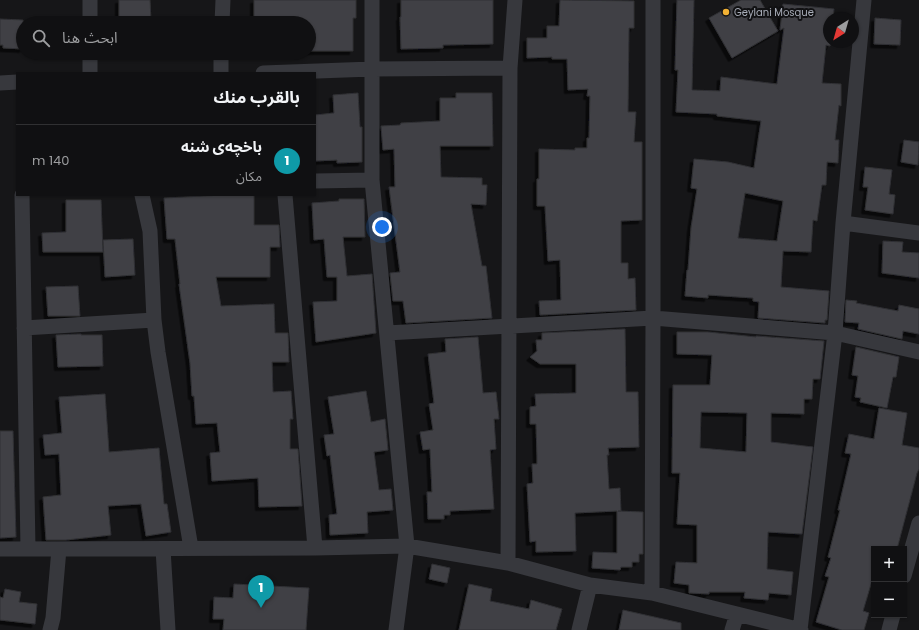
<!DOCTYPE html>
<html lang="ar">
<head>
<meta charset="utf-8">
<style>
	:root { --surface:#101012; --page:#1e1e20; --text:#f1f3f6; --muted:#9c9d9f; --line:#303032; --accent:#b45309 }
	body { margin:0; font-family:Poppins,"Noto Sans Arabic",sans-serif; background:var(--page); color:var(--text); direction:rtl }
	.controls { position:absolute; right:12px; bottom:12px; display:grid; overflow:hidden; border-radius:0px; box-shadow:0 1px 3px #0004 }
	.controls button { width:36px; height:36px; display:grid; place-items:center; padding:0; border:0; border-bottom:1px solid var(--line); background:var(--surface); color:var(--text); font:20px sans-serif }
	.compass { position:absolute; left:823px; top:12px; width:36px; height:36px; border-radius:50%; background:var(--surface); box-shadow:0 1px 3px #0004; rotate:217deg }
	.you { position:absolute; left:382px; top:227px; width:14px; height:14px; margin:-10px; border:3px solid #fff; border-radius:50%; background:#1a73e8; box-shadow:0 0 0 6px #1a73e833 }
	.badge { display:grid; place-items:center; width:26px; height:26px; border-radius:50%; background:var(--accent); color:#fff; font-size:13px; font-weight:700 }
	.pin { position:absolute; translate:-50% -33px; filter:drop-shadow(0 1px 2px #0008) }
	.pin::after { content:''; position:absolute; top:21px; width:14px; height:12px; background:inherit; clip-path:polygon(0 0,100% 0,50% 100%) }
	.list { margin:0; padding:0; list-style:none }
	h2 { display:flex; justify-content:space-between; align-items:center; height:52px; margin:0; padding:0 16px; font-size:17px }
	h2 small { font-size:13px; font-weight:400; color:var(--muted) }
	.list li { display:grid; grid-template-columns:26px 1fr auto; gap:12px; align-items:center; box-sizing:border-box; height:72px; padding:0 16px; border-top:1px solid var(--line) }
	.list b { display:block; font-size:15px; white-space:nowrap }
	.list p { margin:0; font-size:13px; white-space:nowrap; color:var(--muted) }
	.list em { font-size:13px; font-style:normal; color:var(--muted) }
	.icon { flex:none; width:22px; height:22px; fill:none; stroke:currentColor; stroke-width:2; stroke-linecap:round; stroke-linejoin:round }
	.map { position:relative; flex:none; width:919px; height:630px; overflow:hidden; direction:ltr }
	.search { position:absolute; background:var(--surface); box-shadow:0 1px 3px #0004; left:16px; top:16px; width:300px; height:44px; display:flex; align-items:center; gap:10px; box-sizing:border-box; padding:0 14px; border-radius:22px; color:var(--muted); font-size:15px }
	.panel { position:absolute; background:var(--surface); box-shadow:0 1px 3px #0004; left:16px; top:72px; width:300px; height:124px; border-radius:0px; direction:rtl }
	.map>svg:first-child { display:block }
	.building { fill:#404145; stroke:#303034; fill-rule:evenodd; filter:url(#shadow) }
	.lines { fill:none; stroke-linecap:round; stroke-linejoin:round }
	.street { stroke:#37383d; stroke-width:15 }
	.poi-dot { fill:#f2b134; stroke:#111113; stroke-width:1.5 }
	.labels { text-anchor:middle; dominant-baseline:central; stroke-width:4; stroke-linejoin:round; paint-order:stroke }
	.poi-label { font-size:10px; fill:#a8adb8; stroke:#111113; text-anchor:start }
</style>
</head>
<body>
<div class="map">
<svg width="919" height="630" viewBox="0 0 919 630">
	<defs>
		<filter id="shadow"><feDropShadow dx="-3.5" dy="3.5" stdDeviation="0" flood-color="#0009"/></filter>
	</defs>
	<rect width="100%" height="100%" fill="#161618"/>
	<path class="building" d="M119,0h31l1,20 -32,1z
		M254,0h102v18h-3v33h-44v-28h-55z
		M401,0h92v44l-50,1v3l-42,1 -1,-32h1z
		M560,0l74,1v27h-5l-1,84h8l-2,30h8v78l-21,1v42h7v16l7,-1 1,32 -96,5 -1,-14 22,-1 -1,-40 -12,1 -3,-55h-8v-27h2v-30l36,1v-2h12v-10h2l1,-42h-3l1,-7 -20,1 -1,-31h-15v-2l-25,1v-20h20v-12h12z
		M677,0h17l-2,90 28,1 1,-14 56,7 7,-56 -4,2 3,-26 51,5 -1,9h-4v24h2l-1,4 -4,-1 -4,38 19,1v22l-2,-1 -4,35h4l-1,23 -11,-1 -1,23h-4l-5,36 -4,-1 -2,32 -28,-1 -2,36 48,4 -2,29h-2v3l-67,-5 1,-16 -6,-1v-3l-45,-3v3l-23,-2 2,-26h1l3,-42 6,-39 -6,-1 3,-29 34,3 26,6 7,-47 -44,-5v-2l-41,-2 2,-42h-3zM745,193l38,8 -6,40 -39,-3z
		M741,0h19l18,31 -46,27 -23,-40z
		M875,18l26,2 -1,25 -26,-1z
		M0,19l23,1v29l-20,-1v-3h-3z
		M358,93l2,34h2v35l-25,1v-3l-22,1v-46l19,-2 -1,-18z
		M456,93h36l1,53h-53l1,31 41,1v7h5l-1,20 -15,-1 11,62h4l6,52 -86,5 -3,-22h-10l-3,-28 10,-1 -11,-85h6l-1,-38 -11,1 -2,-24 19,-1 1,-2 39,-2v-23h16z
		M904,140l15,2 -1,23 -17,-3z
		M865,167l27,3 -3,24 6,1 -2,19 -28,-4 3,-23h-5z
		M224,195h30v30h25l1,22h-10v30h-54l5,29 53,-2 1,29h13l1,29h-17l1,30 18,-1 2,28h-3v30h8l4,57 -43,1 -1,-29 -46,3 -2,-28 10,-1 -3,-29 -21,1 -2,-28h-2l-2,-33 -11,-79h1l-5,-45h-8l-3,-41z
		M339,199h25l1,38h-22l4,39 25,-2 4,59 -60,9 -3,-40 24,-1v-24h-10l-3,-38 -10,1 -2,-37 27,-2z
		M66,200h35l2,52h-60l-1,-19 24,-1z
		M133,239l2,36 -30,2 -2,-37z
		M883,241l20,1 -1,10 17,1v25l-37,-5z
		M78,286l2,30h-32l-2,-29z
		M846,300l11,1 -1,2 42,8 1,-6 20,4v25l-16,-3 -1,8 -44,-10 1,-6 -14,-1z
		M625,329l1,63h12l1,55 -31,1 1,7h-2l2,34 11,-1 1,23h-3l25,1v42h-4v8h-7v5h-11l-1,3 -28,-2 1,-16 24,1v-42l-42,2 1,38 -40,1v-11l-6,1 -3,-58 6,-1 -1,-19h5v-7l-1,-33h-6v-17l6,-1 -1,-12 41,-1v-29h-36l-10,-7 7,-6 -1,-11h6v-7z
		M677,332h31l48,5v-1l68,5 -4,38h-7l-1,20h-8v15l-33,-1v29l42,5 -11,87 -34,-2 -1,37 26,3 -2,23 -22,-2 -1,7 -24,-2 1,-6h-36v2l-19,-1h-1v-8l-15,-2 2,-21 21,1v-38l-20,-1 3,-51h-8l1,-88h37l2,-30 -35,-1zM701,412l46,1 -1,39 -46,-4z
		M81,334v1h21l1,31 -45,1 -2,-32z
		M478,337l5,56 13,-1 3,27h-5l2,30 -6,1 4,59 -44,2v4h-6v4h-16l-1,-27h5l-2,-43 -7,1 -3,-18 13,-2 -4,-26 5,-1 -6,-49 18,-2 -1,-13z
		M856,347l43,10 -3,20h-3l-6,31 -27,-6 1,-4 -6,-1 3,-21 -6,-1z
		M366,391l5,31 14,-3 3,31 -14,2 5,38 12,-1 2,21 -26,2 1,21 -38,2 -1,-20 8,-1 -7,-59 -3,1 -3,-21 10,-1 -6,-37z
		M105,394l4,58 50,-4 5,56h3l4,28 -25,4 -5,-32 -33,2 3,29 -45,5h-20l-3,-43 18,-2 -2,-41 -14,1 -2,-20 19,-2 -3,-36z
		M879,408l28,5 -5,32 17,3v21l-2,4 -20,76h-23v25l-11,37 6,2 -5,17h-22l-26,-8 13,-45 -4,-1 6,-18 -3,-1 12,-47h-2l13,-56 -6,-1 4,-19 25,5z
		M0,431h13l3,106 -16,1z
		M432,564l18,4 -3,15 -18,-4z
		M234,584l75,4 -3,42h-83l1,-11h-11l1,-22 19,1z
		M469,584l23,5 -2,12 39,8 2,-9 31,9 -6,21h-97z
		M5,589l16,3 -2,10 18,2 -2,20 -35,-4v-23l3,1z
		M623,610l58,13v7h-62z"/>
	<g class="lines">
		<path class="street" d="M372,0v180l35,366 -11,84
			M90,23v-23
			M222,23l1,-23
			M90,73v-20
			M221,73v-20
			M263,73l109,-4 138,-1
			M0,83l17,-1
			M315,181l57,-1
			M22,195l6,354
			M142,195l8,36 4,89 4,32 33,196
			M285,195l30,353
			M843,223l76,10
			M24,328l130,-8
			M387,333l266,-15 182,15 84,19
			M0,549l315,-1 92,-2 101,17 82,22 62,8 149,37
			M163,549l5,81
			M508,563l2,-495 5,-68
			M904,576l15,-53
			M652,593l1,-275v-318
			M50,630l3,-12 6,-69
			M579,630l11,-45
			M732,630l5,-16
			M800,630l35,-297 8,-110 21,-223
			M889,630l4,-15"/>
	</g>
	<circle class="poi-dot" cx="726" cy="12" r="4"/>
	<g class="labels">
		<g class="poi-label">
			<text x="734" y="12">Geylani Mosque</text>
		</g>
	</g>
</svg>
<div class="controls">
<button>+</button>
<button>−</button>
</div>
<svg class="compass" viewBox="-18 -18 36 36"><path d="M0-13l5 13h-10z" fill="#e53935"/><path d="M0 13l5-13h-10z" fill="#9c9d9f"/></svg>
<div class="you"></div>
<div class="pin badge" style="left:261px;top:608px;background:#0f9aa8">1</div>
<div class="search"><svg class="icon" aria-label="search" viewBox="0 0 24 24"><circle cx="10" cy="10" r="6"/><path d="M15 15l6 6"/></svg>ابحث هنا</div>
<section class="panel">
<h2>بالقرب منك<small></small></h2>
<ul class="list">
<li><span class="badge" style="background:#0f9aa8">1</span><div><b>باخچەی شنە</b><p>مكان</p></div><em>140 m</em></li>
</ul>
</section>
</div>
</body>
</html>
